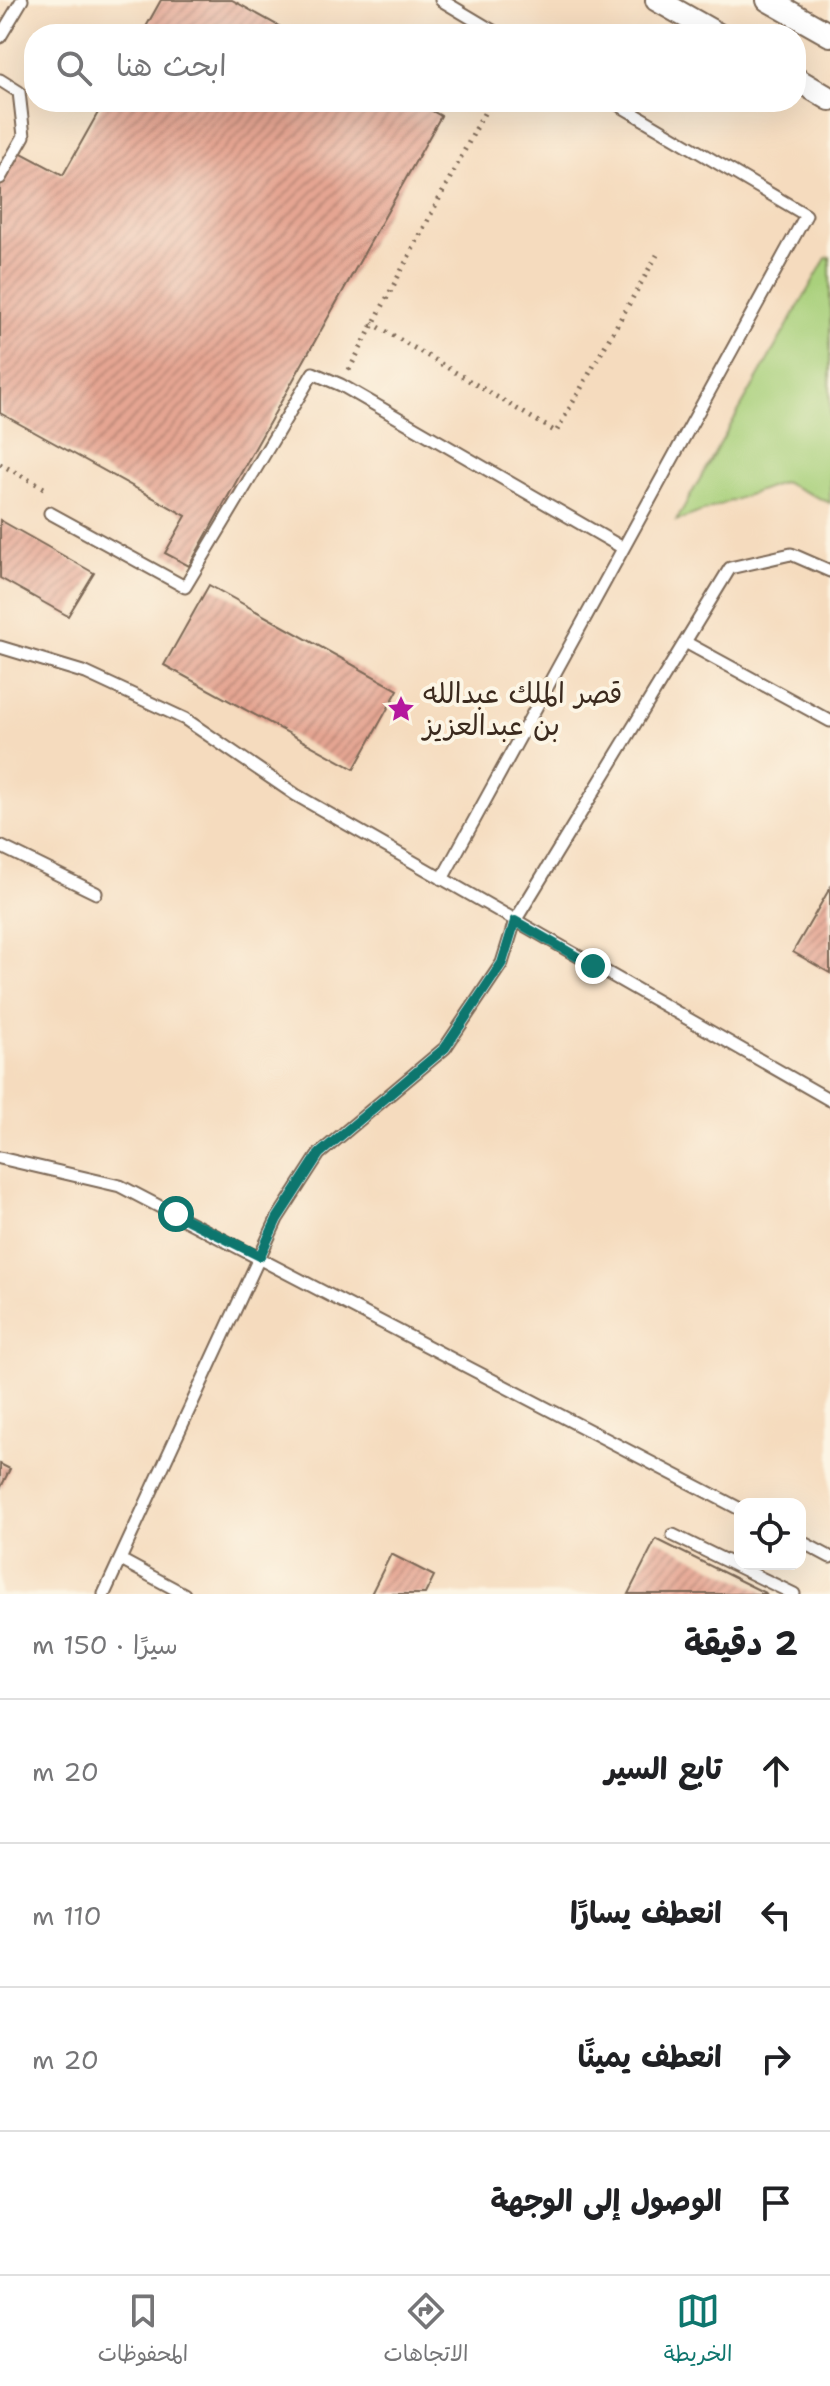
<!DOCTYPE html>
<html lang="ar">
<head>
<meta charset="utf-8">
<style>
	:root { --surface:#fff; --page:#f2f2f2; --text:#202124; --muted:#757577; --line:#e0e0e0; --accent:#0f766e }
	body { margin:0; font-family:"Shantell Sans","Playpen Sans Arabic",sans-serif; background:var(--page); color:var(--text); direction:rtl }
	.controls { position:absolute; right:24px; bottom:24px; display:grid; overflow:hidden; border-radius:16px; box-shadow:0 8px 32px #0002 }
	.controls button { width:72px; height:72px; display:grid; place-items:center; padding:0; border:0; border-bottom:2px solid var(--line); background:var(--surface); color:var(--text); font:40px sans-serif }
	.stop { position:absolute; width:24px; height:24px; margin:-18px; border:6px solid #0f766e; border-radius:50%; background:#fff }
	.stop.end { background:#0f766e; border-color:#fff; box-shadow:0 2px 8px #0008 }
	.list { margin:0; padding:0; list-style:none }
	h2 { display:flex; justify-content:space-between; align-items:center; height:104px; margin:0; padding:0 32px; font-size:34px }
	h2 small { font-size:26px; font-weight:400; color:var(--muted) }
	.list li { display:grid; grid-template-columns:52px 1fr auto; gap:24px; align-items:center; box-sizing:border-box; height:144px; padding:0 32px; border-top:2px solid var(--line) }
	.list b { display:block; font-size:30px; white-space:nowrap }
	.list em { font-size:26px; font-style:normal; color:var(--muted) }
	.icon { flex:none; width:44px; height:44px; fill:none; stroke:currentColor; stroke-width:2; stroke-linecap:round; stroke-linejoin:round }
	.map { position:relative; flex:none; width:830px; height:1594px; overflow:hidden; direction:ltr }
	.search { position:absolute; background:var(--surface); box-shadow:0 8px 32px #0002; left:24px; right:24px; top:24px; height:88px; display:flex; align-items:center; gap:20px; box-sizing:border-box; padding:0 28px; border-radius:32px; color:var(--muted); font-size:30px }
	.sheet { height:680px; background:var(--surface) }
	nav { display:flex; justify-content:space-around; align-items:center; box-sizing:border-box; height:112px; border-top:2px solid var(--line); background:var(--surface); font-size:22px; color:var(--muted) }
	nav a { display:grid; justify-items:center; gap:4px }
	nav .on { color:var(--accent) }
	.map>svg:first-child { display:block }
	.green { fill:#a9d07b; stroke:#727d4c; stroke-width:2 }
	.building { fill:url(#building-hatch) }
	.lines { fill:none; stroke-linecap:round; stroke-linejoin:round }
	.service-casing { stroke:#7c6856; stroke-width:15 }
	.minor-casing { stroke:#7c6856; stroke-width:26 }
	.path { stroke:#7c6856; stroke-width:5; stroke-dasharray:2 6; stroke-linecap:butt }
	.service { stroke:#fff; stroke-width:11 }
	.minor { stroke:#fff; stroke-width:22 }
	.route { stroke:#0f766e; stroke-width:10 }
	.labels { text-anchor:middle; dominant-baseline:central; stroke-width:8; stroke-linejoin:round; paint-order:stroke }
	.poi-label { font-size:28px; fill:#3b2a1e; stroke:#fcf5e5; text-anchor:start }
</style>
</head>
<body>
<div class="map">
<svg width="830" height="1594" viewBox="0 0 830 1594">
	<defs>
		<pattern id="building-hatch" width="6" height="6" patternUnits="userSpaceOnUse" patternTransform="scale(2)"><rect width="6" height="6" fill="#e5a592"/><path d="M-1 1l2-2M0 6l6-6M5 7l2-2" fill="none" stroke="#bb8777"/></pattern>
	</defs>
	<rect width="100%" height="100%" fill="#fcf5e5"/>
	<filter id="ink" filterUnits="userSpaceOnUse"><feTurbulence type="fractalNoise" baseFrequency=".0125" numOctaves="2"/><feDisplacementMap in="SourceGraphic" scale="16" xChannelSelector="R" yChannelSelector="G"/><feConvolveMatrix kernelMatrix="1 2 1 2 8 2 1 2 1" color-interpolation-filters="sRGB"/></filter>
	<filter id="wash" filterUnits="userSpaceOnUse"><feTurbulence type="fractalNoise" baseFrequency=".006" numOctaves="4" result="noise"/><feDisplacementMap in="SourceGraphic" scale="32" xChannelSelector="R" yChannelSelector="G"/><feGaussianBlur stdDeviation="1.8" result="paint"/><feColorMatrix in="noise" values="0 0 0 0 0 0 0 0 0 0 0 0 0 0 0 0 0 1.4 0 .05"/><feComposite in="paint" operator="in"/></filter>
	<g filter="url(#wash)">
		<rect width="100%" height="100%" fill="#f5dbbe"/>
		<path class="green" d="M830,257v246l-47,-21 -107,39 150,-263z"/>
		<g id="blocks">
			<path class="building" d="M161,0h71l61,34h-151z
				M104,102h312l25,14 -252,450 -24,-13 21,-37 -186,-103v-230l18,-32 45,24z
				M0,520l94,53 -26,43 -68,-38z
				M209,585l189,105 -44,79 -190,-104z
				M830,888v85l-37,-21z
				M0,1464l10,5 -10,20z
				M656,1539l111,55h-139z
				M391,1554l43,22 -9,18h-54z"/>
		</g>
	</g>
	<g filter="url(#ink)">
		<use href="#blocks" fill-opacity="0" stroke="#7c6856" stroke-width="2"/>
		<g class="lines">
			<g class="service-casing">
				<path id="service" d="M441,0l57,34
					M0,37l22,-37
					M0,80l19,12 5,44 -24,42
					M50,513l135,74 128,-214 28,12 282,163
					M685,642l145,79
					M0,647l86,26 99,46 111,76 534,305
					M0,846l96,47
					M442,879l364,-664 -192,-113
					M0,1158l120,28 620,323
					M673,1535l121,59
					M800,1541l30,16
					M121,1560l63,34
					M104,1594l173,-375 42,-65 126,-106 57,-85 13,-42 215,-353 61,-14 39,17"/>
			</g>
			<g class="minor-casing">
				<path id="minor" d="M657,0l60,34
					M768,0l62,35
					M796,79l34,20"/>
			</g>
			<path class="path" d="M372,323l184,109 101,-177
				M349,370l141,-268
				M0,464l44,24"/>
			<use href="#service" class="service"/>
			<use href="#minor" class="minor"/>
		</g>
	</g>
	<g class="lines" filter="url(#ink)">
		<path class="route" d="M176,1214l84,42 17,-37 42,-65 126,-106 57,-85 13,-42 78,45"/>
	</g>
	<defs>
		<g id="sight-bare" transform="scale(2.16)"><path d="M0-6L1.8-2.2L6-1.7L2.9 1.2L3.7 5.4L0 3.3L-3.7 5.4L-2.9 1.2L-6-1.7L-1.8-2.2Z" fill="#b5179e" stroke="#fcf5e5" stroke-width="2.5" paint-order="stroke"/></g>
	</defs>
	<g fill-rule="evenodd">
		<use href="#sight-bare" x="401" y="709"/>
	</g>
	<g class="labels">
		<g class="poi-label">
			<text x="423" y="693">قصر الملك عبدالله<tspan x="423" dy="32">بن عبدالعزيز</tspan></text>
		</g>
	</g>
</svg>
<div class="controls">
<button><svg class="icon" aria-label="locate" viewBox="0 0 24 24"><circle cx="12" cy="12" r="6"/><path d="M12 2v4M12 18v4M2 12h4M18 12h4"/></svg></button>
</div>
<div class="stop" style="left:176px;top:1214px"></div>
<div class="stop end" style="left:593px;top:966px"></div>
<div class="search"><svg class="icon" aria-label="search" viewBox="0 0 24 24"><circle cx="10" cy="10" r="6"/><path d="M15 15l6 6"/></svg>ابحث هنا</div>
</div>
<section class="sheet">
<h2>2 دقيقة<small>سيرًا · 150 m</small></h2>
<ul class="list">
<li><svg class="icon" aria-label="ahead" viewBox="0 0 24 24"><path d="M12 20V5M6 11l6-6 6 6"/></svg><div><b>تابع السير</b></div><em>20 m</em></li>
<li><svg class="icon" aria-label="left" viewBox="0 0 24 24"><path d="M17 20v-9H6M10 6l-5 5 5 5"/></svg><div><b>انعطف يسارًا</b></div><em>110 m</em></li>
<li><svg class="icon" aria-label="right" viewBox="0 0 24 24"><path d="M7 20v-9h11M14 6l5 5-5 5"/></svg><div><b>انعطف يمينًا</b></div><em>20 m</em></li>
<li><svg class="icon" aria-label="arrive" viewBox="0 0 24 24"><path d="M6 21V4h12l-3 4 3 4H6"/></svg><div><b>الوصول إلى الوجهة</b></div></li>
</ul>
</section>
<nav>
<a class="on"><svg class="icon" aria-label="map" viewBox="0 0 24 24"><path d="M3 6l6-2 6 2 6-2v14l-6 2-6-2-6 2zM9 4v14M15 6v14"/></svg>الخريطة</a>
<a><svg class="icon" aria-label="directions" viewBox="0 0 24 24"><path d="M12 3l9 9-9 9-9-9zM9 14v-3h6M13 9l2 2-2 2"/></svg>الاتجاهات</a>
<a><svg class="icon" aria-label="saved" viewBox="0 0 24 24"><path d="M7 4h10v16l-5-4-5 4z"/></svg>المحفوظات</a>
</nav>
</body>
</html>
